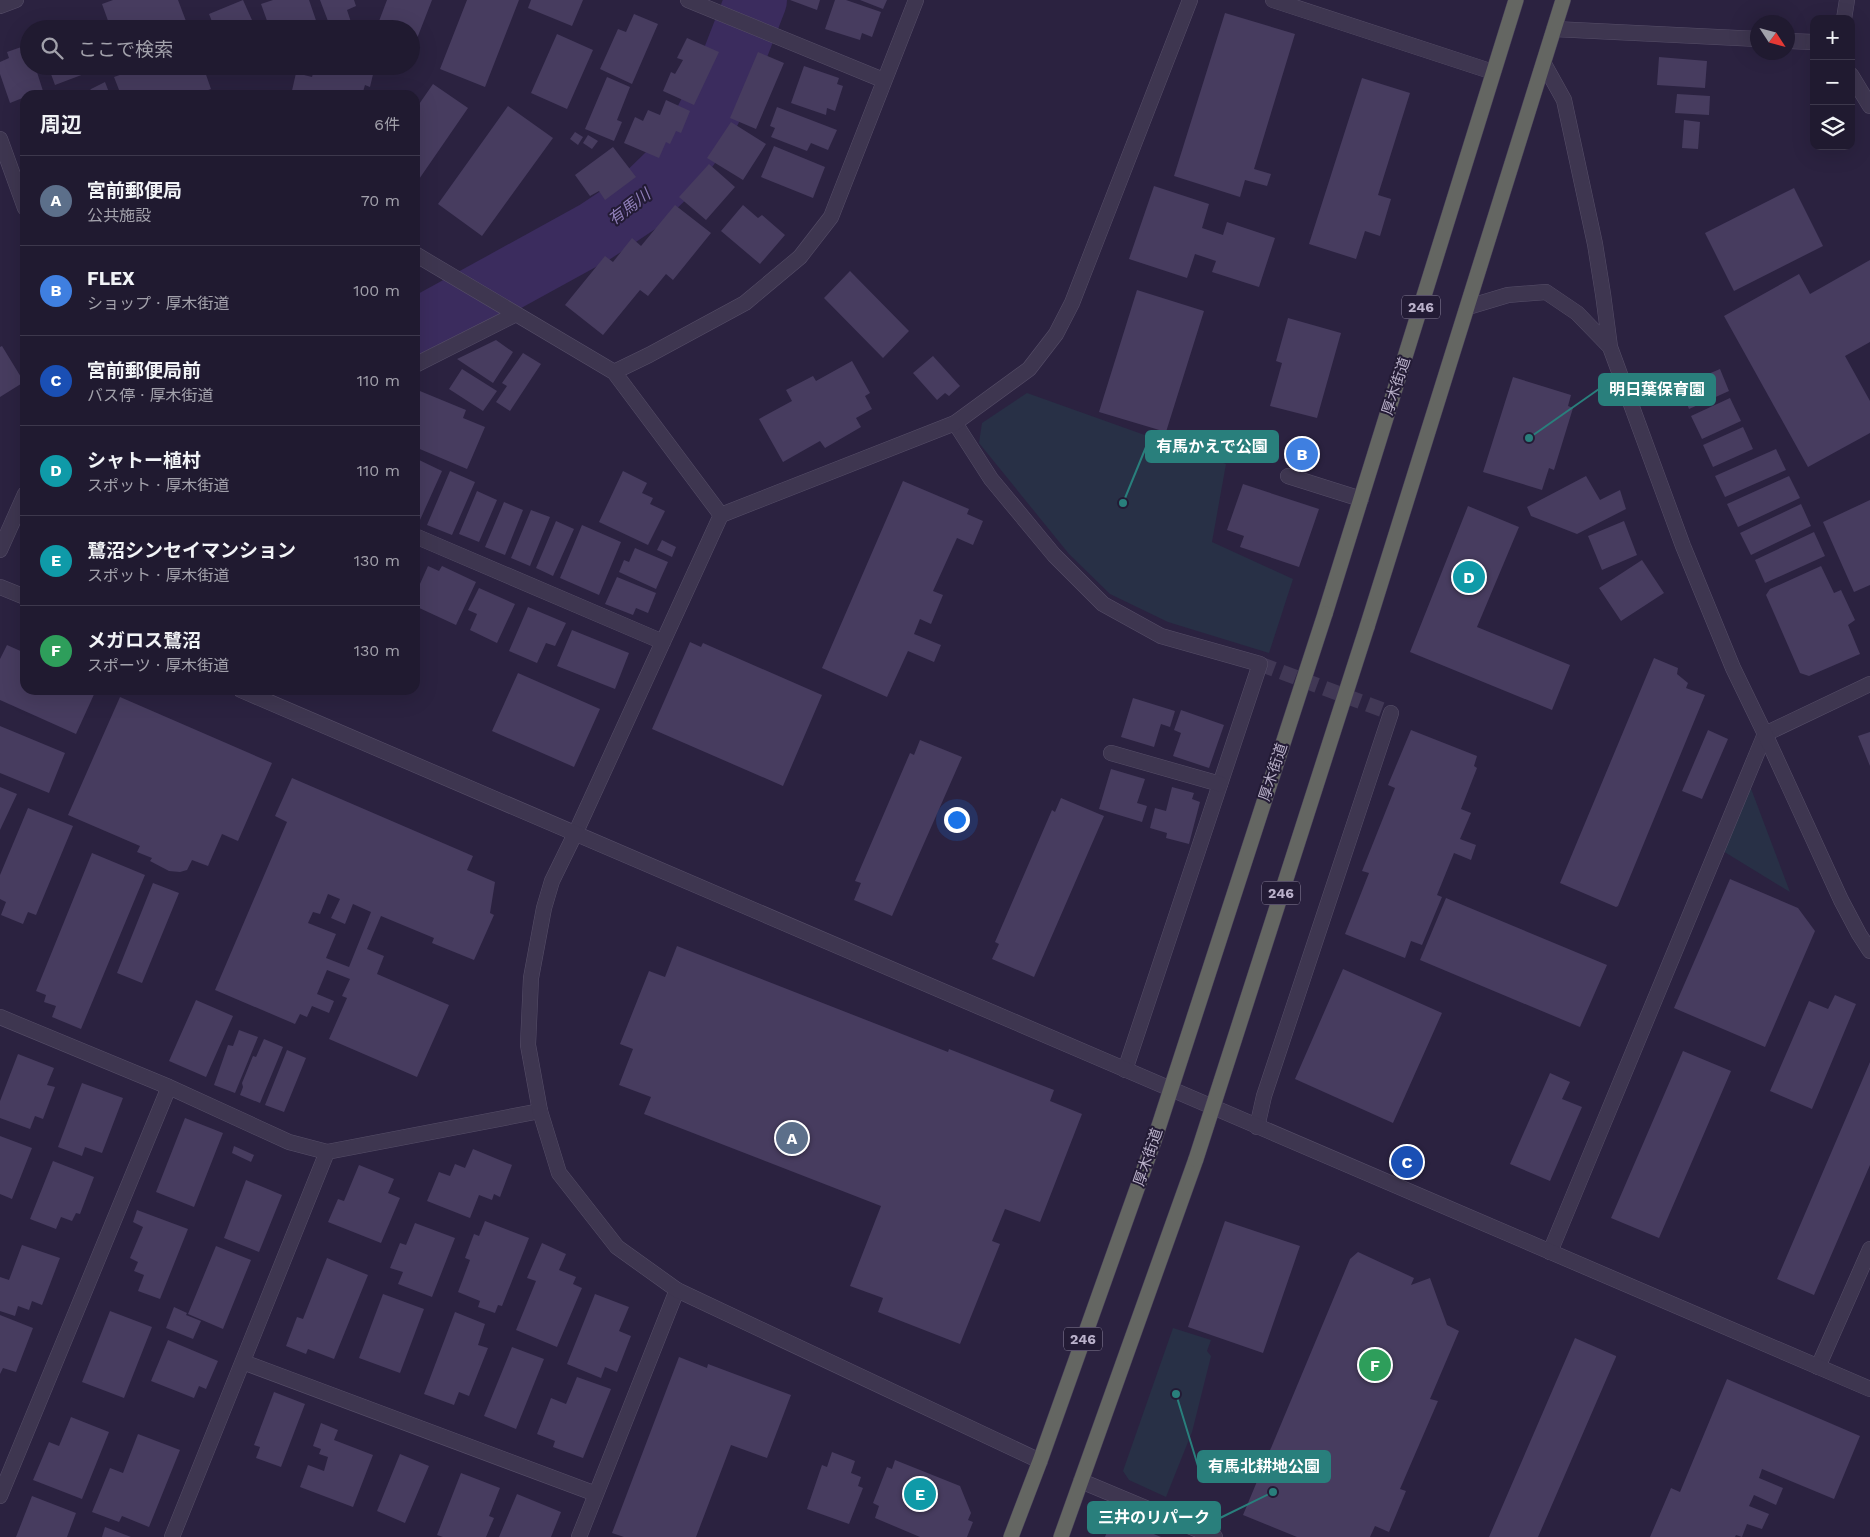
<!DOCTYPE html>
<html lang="ja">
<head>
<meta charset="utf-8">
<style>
	:root { --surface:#201a30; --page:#282338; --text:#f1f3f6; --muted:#a2a1ab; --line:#3d384c; --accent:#0b8043 }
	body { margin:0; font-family:"Work Sans","Noto Sans JP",sans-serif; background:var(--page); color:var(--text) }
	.controls { position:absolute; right:15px; top:15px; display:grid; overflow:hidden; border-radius:10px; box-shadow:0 5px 20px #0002 }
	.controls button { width:45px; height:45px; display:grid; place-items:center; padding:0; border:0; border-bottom:1px solid var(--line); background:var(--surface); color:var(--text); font:25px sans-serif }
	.compass { position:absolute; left:1750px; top:15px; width:45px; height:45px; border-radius:50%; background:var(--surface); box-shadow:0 5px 20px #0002; rotate:126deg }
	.you { position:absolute; left:956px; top:819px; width:18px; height:18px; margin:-12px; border:4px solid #fff; border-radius:50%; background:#1a73e8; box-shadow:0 0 0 8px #1a73e833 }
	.badge { display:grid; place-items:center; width:32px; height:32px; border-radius:50%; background:var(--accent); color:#fff; font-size:16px; font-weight:700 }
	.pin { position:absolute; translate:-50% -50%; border:2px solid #fff; box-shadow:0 1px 5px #0006 }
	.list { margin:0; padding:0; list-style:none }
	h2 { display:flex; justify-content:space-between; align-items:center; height:65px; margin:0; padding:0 20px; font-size:21px }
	h2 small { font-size:16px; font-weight:400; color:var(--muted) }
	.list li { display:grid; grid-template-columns:32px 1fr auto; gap:15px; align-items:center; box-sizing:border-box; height:90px; padding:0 20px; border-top:1px solid var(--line) }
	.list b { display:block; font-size:19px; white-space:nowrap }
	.list p { margin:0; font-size:16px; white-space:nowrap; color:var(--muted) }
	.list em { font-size:16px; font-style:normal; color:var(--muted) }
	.icon { flex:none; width:28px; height:28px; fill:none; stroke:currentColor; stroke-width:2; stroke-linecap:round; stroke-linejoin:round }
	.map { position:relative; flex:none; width:1870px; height:1537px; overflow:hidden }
	.search { position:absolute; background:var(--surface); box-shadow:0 5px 20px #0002; left:20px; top:20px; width:400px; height:55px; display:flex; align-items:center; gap:12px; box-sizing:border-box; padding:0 18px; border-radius:28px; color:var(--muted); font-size:19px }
	.panel { position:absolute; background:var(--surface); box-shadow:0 5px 20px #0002; left:20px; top:90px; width:400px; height:605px; border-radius:15px }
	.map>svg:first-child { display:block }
	.green { fill:#283046 }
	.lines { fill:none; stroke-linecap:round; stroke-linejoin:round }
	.river { stroke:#3b2c5e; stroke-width:62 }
	.building { fill:#473c5f; fill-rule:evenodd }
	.minor-tunnel { stroke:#413855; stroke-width:15; stroke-dasharray:15 8; stroke-linecap:butt }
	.service-casing { stroke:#564e68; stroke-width:16 }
	.minor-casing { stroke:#564e68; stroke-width:16 }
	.tertiary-casing { stroke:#564e68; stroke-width:16 }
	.trunk-casing { stroke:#463e58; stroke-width:16 }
	.service { stroke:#3e3650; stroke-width:15 }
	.minor { stroke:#3e3650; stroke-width:15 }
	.tertiary { stroke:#3e3650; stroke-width:15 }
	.trunk { stroke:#646662; stroke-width:15 }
	.trunk-bridge-casing { stroke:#463e58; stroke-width:16; stroke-linecap:butt }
	.trunk-bridge { stroke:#646662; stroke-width:15 }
	.labels { text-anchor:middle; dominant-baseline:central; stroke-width:4; stroke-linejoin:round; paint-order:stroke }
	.shield { fill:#231b35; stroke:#8d859e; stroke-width:1 }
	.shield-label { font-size:14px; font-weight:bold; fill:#bbb2cb }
	.street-label { font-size:15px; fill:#bbb2cb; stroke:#231b35 }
	.water-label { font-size:16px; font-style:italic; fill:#907fb9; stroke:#231b35 }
	.leader { fill:none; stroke:#297f7c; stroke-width:2 }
	.callout-dot { fill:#297f7c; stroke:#231b35; stroke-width:2 }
	.callout { fill:#297f7c; stroke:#297f7c; stroke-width:2 }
	.callout-label { font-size:16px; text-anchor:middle; font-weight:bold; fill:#fff }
</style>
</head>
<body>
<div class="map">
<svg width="1870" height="1537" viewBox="0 0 1870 1537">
	<rect width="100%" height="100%" fill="#2b2240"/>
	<path class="green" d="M1027,393l199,71 -14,78 81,37 -24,74 -101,-31 -58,-28 -41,-40 -90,-111 3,-20z
		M1747,778l43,114 -72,-44z
		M1173,1328l38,12 -4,11 4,5 -19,76 -26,65 -37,-17 -6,-9z"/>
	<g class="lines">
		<path class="river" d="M415,331l180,-99 42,-28 35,-34 29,-41 22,-44 33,-85"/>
	</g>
	<path class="building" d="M113,0h65l11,29h-78l-9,-25z
		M243,0l13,29h-41l-6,-15z
		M273,0h36l10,29h-49l-9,-25z
		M320,0h34l2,6 -9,4 4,12 -5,2 1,4 -16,1z
		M387,0h45l-21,54v-25h-35z
		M467,0h52l-34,87 -45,-18z
		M531,0h52l-11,26 -44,-18z
		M790,0h30l-3,10z
		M835,0h11l35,12 -9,25 -10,-4 -2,7 -35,-11z
		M860,0h27l-4,9z
		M1225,13l70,21 -41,135 17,5 -4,12 -22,-6 -5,17 -66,-21z
		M634,14l24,10 -26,60 -32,-15 18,-40 8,3z
		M557,34l36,16 -26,59 -36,-16z
		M687,38l32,14 -25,53 -31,-14 8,-19 4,2 8,-14 -6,-2z
		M27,45l2,21h6l8,25 -12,4h-6v2l-15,6 -10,-29v-12l9,-4 -2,-6z
		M758,52l26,11 -28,66 -26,-11z
		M1659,57l48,4 -2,27 -48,-3z
		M48,66h42l2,5 -37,14z
		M145,66h58l8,23 -16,6h-74l-7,-18z
		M315,66l21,2 1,-2h38l-5,21 -5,-2 -3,10h-71l5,-22 16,4z
		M804,66l35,12 -2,6 6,2 -8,25 -8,-3 -1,7 -35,-12z
		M607,77l23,10 -13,33 5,2 -8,19 -29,-12z
		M1362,78l48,15 -32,102 13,4 -11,37 -15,-5 -9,28 -47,-15z
		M105,82l5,13h-24l5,-6z
		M433,84l35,24 -53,77v-75z
		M1677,94l33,2 -1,19 -34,-2z
		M666,100l24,11 -9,22 -5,-2 -6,13 -4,-2 -7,16 -35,-15 11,-26 8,4 5,-11 12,5z
		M508,106l45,32 -71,98 -44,-32z
		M777,107l60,23 -9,20 -17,-7 -4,8 -36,-14 4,-9 -5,-2z
		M1684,120l16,2 -2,27 -16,-1z
		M731,122l35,22 -23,36 -36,-22z
		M575,132l8,5 -5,8 -8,-6z
		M588,135l10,6 -6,8 -9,-6z
		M774,146l51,21 -12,31 -52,-21z
		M613,147l23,30 -31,23 -6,-9 -9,5 -15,-21z
		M709,164l26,23 -29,33 -27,-23z
		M1154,186l55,18 -7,24 21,7 4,-13 48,16 -16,49 -47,-15 4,-11 -21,-7 -8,24 -58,-19z
		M1794,188l29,58 -89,45 -29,-58z
		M675,205l36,28 -38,47 -7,-6 -18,22 -8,-6 -37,45 -38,-30 40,-49 8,6 19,-24 9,8z
		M743,205l15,13 4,-3 23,20 -25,29 -39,-33z
		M1870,260v82l-25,14 25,45v32l-62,34 -84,-151 75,-42 11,20z
		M850,271l59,60 -26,27 -59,-60z
		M1137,290l67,21 -38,121 -67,-20z
		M1288,318l53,15 -24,85 -47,-12 12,-43 -6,-2z
		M496,340l17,12 -20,31 -36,-24z
		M2,346l22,36 -24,15v-50z
		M523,353l18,11 -31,47 -14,-9 11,-16 -5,-3z
		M933,356l27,30 -11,10 -4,-3 -8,7 -24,-27z
		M852,361l18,32 -5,3 7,13 -16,9 5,9 -36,21 -5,-7 -37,21 -24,-43 33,-18 -6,-11 27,-14 3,5z
		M462,369l35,22 -14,20 -34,-22z
		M1720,369l9,22 -40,18 -9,-23z
		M1513,377l58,18 -3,11 5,2 -19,62 -5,-2 -7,22 -59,-18z
		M415,389l51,21 -3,8 22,9 -18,42 -52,-22z
		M1730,398l11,23 -39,18 -11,-23z
		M1743,427l10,22 -40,18 -10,-22z
		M1776,449l10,21 -61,27 -10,-21z
		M417,459l25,12 -22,49 -5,-3v-54z
		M450,471l25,11 -23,53 -25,-10z
		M623,471l24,12 -5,10 11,5 -3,6 15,7 -17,34 -49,-23z
		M1586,476l14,24 20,-10 6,19 -49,25 -46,-18 -4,-9z
		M1789,476l11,22 -62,29 -11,-23z
		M903,481l66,28 -2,5 16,7 -10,24 -16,-7 -24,53 10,4 -12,29 -11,-5 -6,15 27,11 -7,17 -26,-11 -21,46 -65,-29z
		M1243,484l76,25 -20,58 -59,-20 4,-11 -17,-6z
		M477,491l20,9 -18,42 -20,-8z
		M1870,500v85l-16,7 -31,-70z
		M504,502l19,8 -18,45 -20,-8z
		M1801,504l10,22 -60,29 -11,-22z
		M1468,506l51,21 -42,100 93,38 -18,45 -142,-58z
		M531,510l19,7 -20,49 -19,-8z
		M556,521l18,8 -21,47 -17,-8z
		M1624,521l13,34 -35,15 -14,-34z
		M582,525l39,17 -22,53 -39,-17z
		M1814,532l11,24 -60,27 -10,-23z
		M662,540l14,7 -4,10 -15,-7z
		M635,548l33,14 -12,27 -37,-17 5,-12 5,2z
		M1642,560l22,33 -43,28 -22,-33z
		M428,566l11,5 3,-5 34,16 -20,43 -41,-19v-11z
		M1821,566l13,27 7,-3 14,30 -7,5 12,29 -51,22 -9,-3 -34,-78 4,-6z
		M617,577l39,16 -8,20 -12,-5 -3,7 -28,-11z
		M479,588l36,16 -18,39 -27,-13 7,-16 -9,-4z
		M528,607l38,16 -11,23 -9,-3 -9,20 -28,-12z
		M572,630l57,23 -14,36 -58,-23z
		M690,642l11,5 2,-4 119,52 -39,91 -131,-57z
		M7,645l18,8v37h71l-20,44 -76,-34v-41z
		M1654,658l24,10 -1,6 11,9 -2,5 19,7 -87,211 -2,1 -56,-24z
		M518,673l82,36 -26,58 -82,-36z
		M120,697l152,66 -34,78 -16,-7 -14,32 -16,-6 -5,10 -7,2 -11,-1 -19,-10 2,-3 -15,-6 3,-6 -72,-31z
		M1133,698l42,13 -5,16 -9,-3 -7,23 -33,-10z
		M1181,710l43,15 -15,43 -36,-12 8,-23 -7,-3z
		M0,726l65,27 -16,40 -49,-20z
		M1411,730l66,26 -3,10 3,2 -16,41 10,4 -11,26 16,6 -5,15 -17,-7 -17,42 5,2 -20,48 -11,-4 -6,17 -60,-24 24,-61 -7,-2 33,-83 -7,-3z
		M1708,730l20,9 -26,60 -20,-8z
		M1870,732v34l-12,-30z
		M920,740l42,17 -70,159 -38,-16 7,-17 -6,-2 55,-128 4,2z
		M1111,769l34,10 -8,24 10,3 -5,16 -43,-13z
		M292,778l181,78 -6,14 28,12 -5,31 4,2 -20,45 -42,-17 2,-5 -53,-22 -14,33 17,7 -7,18 72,31 -32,72 -88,-38 18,-41 -5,-2 8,-17 -23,-9 -10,24 17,7 -5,12 -17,-7 -5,11 -7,-3 -5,10 -80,-34 72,-168 -12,-6zM328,894l12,5 -9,19 14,6 8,-20 18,8 -22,55 -23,-9 10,-24 -28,-11 5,-11 7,2z
		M0,787l17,7 -17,36z
		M1172,787l22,6 -2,6 8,3 -11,42 -23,-6 1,-5 -17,-5 5,-20 11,3z
		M1061,798l43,18 -70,161 -42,-18 7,-15 -4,-2 57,-132 3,2z
		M28,808l45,18 -37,89 -8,-3 -5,12 -22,-9 5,-13 -6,-3v-24z
		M92,853l53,22 -64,154 -29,-12 4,-11 -12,-4 2,-7 -10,-4z
		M1730,879l68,29 17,23 -50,116 -91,-39z
		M153,883l26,10 -37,90 -25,-10z
		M1446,898l161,67 -27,62 -160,-67z
		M677,946l271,106 1,-3 105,41 -4,11 32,13 -42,108 -35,-13 -13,32 8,3 -40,100 -82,-32 5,-14 -33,-12 31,-80 -237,-92 7,-17 -32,-12 14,-36 -13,-5 29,-73 16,6z
		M1343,969l99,44 -49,110 -98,-44z
		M1835,995l21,9 -44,105 -42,-18 39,-90 19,8z
		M196,1000l37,16 -27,61 -37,-16z
		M239,1030l19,7 -23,56 -21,-8 14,-40 5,1z
		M264,1039l19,8 -23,56 -20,-8 3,-8 -1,-4 11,-27 3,1z
		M287,1050l19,8 -22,54 -19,-7z
		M1683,1051l48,20 -72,167 -48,-20z
		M18,1054l36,14 -7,17 8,2 -12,32 -8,-3 -5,13 -30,-11v-17z
		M1870,1062v103l-56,130 -37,-16z
		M1550,1073l20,9 -8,17 20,8 -32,74 -40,-17z
		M82,1083l41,15 -21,55 -17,-6 -3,9 -24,-9z
		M185,1118l38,15 -29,74 -38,-15z
		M0,1136l32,12 -20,51 -12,-5z
		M234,1146l20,9 -3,7 -19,-9z
		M473,1149l39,16 -12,32 -6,-3 -2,6 -13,-5 -9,23 -43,-17 12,-29 11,4 5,-12 10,4z
		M53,1161l41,16 -14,37 -4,-1 -4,8 -11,-4 -5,12 -26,-10z
		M359,1165l35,14 -6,14 12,5 -19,45 -53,-21 10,-23 6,2z
		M246,1180l36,15 -23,57 -35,-14z
		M137,1210l51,19 -28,70 -22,-8 6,-16 -10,-4 4,-9 -8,-4 13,-31 -10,-5z
		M485,1221l44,17 -27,68 -4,-1 -3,8 -17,-6 2,-6 -22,-9 12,-32 -5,-2 9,-24 5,2z
		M1225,1221l75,25 -37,107 -75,-26z
		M415,1223l40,15 -23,59 -34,-13 5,-12 -13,-4 10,-25 6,2z
		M542,1243l24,11 -7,16 17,7 -3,7 9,4 -25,59 -41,-17 20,-49 -9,-3z
		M22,1245l38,13 -18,47 -10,-4 -3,9 -11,-4 -3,10 -15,-5v-34l9,3z
		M216,1246l35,14 -28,69 -35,-15z
		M1358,1252l56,26 -3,7 19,-7 17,47 12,6 -29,68 8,2 -38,88 6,2 -17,41 -14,-6 -5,11h-73l-54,-22 107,-256z
		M327,1258l41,17 -34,84 -26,-10 -2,5 -20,-8 11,-29 6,2z
		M383,1294l41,15 -24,64 -41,-15z
		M595,1294l34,13 -10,24 12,5 -14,36 -12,-5 -4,11 -34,-14z
		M174,1307l13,6 -1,2 15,6 -8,18 -27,-11z
		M110,1311l42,16 -28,71 -42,-16z
		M455,1312l30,12 -7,21 10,3 -19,48 -10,-4 -5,13 -30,-11z
		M0,1315l33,13 -17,44 -13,-4 -3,6z
		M1575,1338l41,18v1l-78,180h-49z
		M168,1340l50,21 -12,28 -7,-3 -5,12 -43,-17z
		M512,1347l32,12 -28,70 -32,-13z
		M679,1357l28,11 1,-4 83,31 -24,63 -36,-13 -35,92h-72l-12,-4z
		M577,1377l34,12 -28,69 -30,-11 2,-6 -18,-7 14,-36 15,6z
		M1727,1379l133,57 -26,63 -72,-30 -3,9 24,10 -7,17 -22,-10 -5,11 20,8 -7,15 -15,-5 -5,13 -6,-2 -1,2h-85l21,-49 9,4z
		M274,1392l31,12 -24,63 -25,-9 4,-11 -6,-2z
		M71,1417l38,15 -27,67 -49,-19 16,-38 10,4z
		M321,1423l17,7 -4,10 39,15 -20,52 -53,-20 8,-22 16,6 4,-14 -9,-3 2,-5 -8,-3z
		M138,1434l42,16 -31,77 -27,-11 -3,6 -27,-10 18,-44 13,5z
		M832,1452l23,9 -4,12 10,4 -3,9 5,2 -14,36 -42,-15 15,-44 5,2z
		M400,1454l29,12 -24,57 -28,-12z
		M895,1460l65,26 11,27 -3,7 5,2 -6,15h-47l-45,-19 4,-12 -6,-3 14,-36 5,2z
		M461,1473l39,15 -11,28 5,2 -8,19h-43l-6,-2z
		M517,1494l44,18 -10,25h-52z
		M32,1496l44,17 -9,24h-51z
		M1122,1521l39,16h-56l3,-8z
		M105,1527l26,10h-29z"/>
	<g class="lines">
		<path class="minor-tunnel" d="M1260,664l131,49"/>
		<g class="service-casing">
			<path id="service" d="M955,423l36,56 63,76 49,49 58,32 99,28 -135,406
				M1288,476l73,23
				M1818,1367l52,-118"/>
		</g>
		<g class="minor-casing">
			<path id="minor" d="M688,0l195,80
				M1273,0l220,72
				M0,6l16,-6
				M1844,19l3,-19
				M1554,29l204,10
				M1788,41l26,1
				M1851,75l19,31
				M0,139l25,69
				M415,254l199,118 35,-17 96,-52 55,-46 31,-40 85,-217
				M415,365l101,-51
				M721,515l234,-92 74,-54 27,-35 16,-31 118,-303
				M415,536l248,106
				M0,550l25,-56
				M1111,753l109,31
				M575,834l146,-319 -107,-143
				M0,1017l169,70 120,55 38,10 213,-41
				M1257,1127l7,-31 127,-383
				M1550,1252l215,-518 105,-50
				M243,1362l353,132
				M1081,1481l134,56
				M0,1496l169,-409
				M172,1537l155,-385
				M579,1537l98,-247"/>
		</g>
		<g class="tertiary-casing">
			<path id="tertiary" d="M1544,64l20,36 31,144 8,50 7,53 73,199 50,122 32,66 76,166 18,34 11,17
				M1468,307l40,-12 38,-3 31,21 33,34
				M0,587l25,10
				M241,690l1629,699
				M575,834l-23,47 -8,27 -13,70 -3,67 12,66 19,62 58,74 60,43 363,171"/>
		</g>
		<g class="trunk-casing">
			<path id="trunk" d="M1325,614l191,-614
				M1367,627l196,-627
				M1011,1537l29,-76 114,-320
				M1061,1537l135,-378"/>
		</g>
		<use href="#service" class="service"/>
		<use href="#minor" class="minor"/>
		<use href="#tertiary" class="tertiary"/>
		<use href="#trunk" class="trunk"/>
		<g class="trunk-bridge-casing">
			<path id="trunk-bridge" d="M1154,1141l171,-527
				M1196,1159l171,-532"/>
		</g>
		<use href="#trunk-bridge" class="trunk-bridge"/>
	</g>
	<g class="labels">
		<g class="shield">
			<rect x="1402" y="295.5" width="38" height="23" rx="4"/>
			<rect x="1262" y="881.5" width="38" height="23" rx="4"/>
			<rect x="1064" y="1327.5" width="38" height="23" rx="4"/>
		</g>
		<g class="shield-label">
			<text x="1421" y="307">246</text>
			<text x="1281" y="893">246</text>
			<text x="1083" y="1339">246</text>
		</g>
		<g class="street-label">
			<text transform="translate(1396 386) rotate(-72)">厚木街道</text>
			<text transform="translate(1273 772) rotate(-72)">厚木街道</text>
			<text transform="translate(1148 1157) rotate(-71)">厚木街道</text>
		</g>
		<g class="water-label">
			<text transform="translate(629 207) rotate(-37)">有馬川</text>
		</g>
	</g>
	<path class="leader" d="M1529 438L1599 389M1123 503L1146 447M1176 1394L1198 1466M1273 1492L1220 1518"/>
	<g class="callout-dot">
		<circle cx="1529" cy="438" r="5"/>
		<circle cx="1123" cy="503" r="5"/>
		<circle cx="1176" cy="1394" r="5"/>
		<circle cx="1273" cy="1492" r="5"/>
	</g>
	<g class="callout">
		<rect x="1599" y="374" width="116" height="31" rx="5"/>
		<rect x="1146" y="431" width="132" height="31" rx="5"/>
		<rect x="1198" y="1451" width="132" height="31" rx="5"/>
		<rect x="1088" y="1502" width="132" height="31" rx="5"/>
	</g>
	<g class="callout-label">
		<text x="1657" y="395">明日葉保育園</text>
		<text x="1212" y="452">有馬かえで公園</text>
		<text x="1264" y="1472">有馬北耕地公園</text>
		<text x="1154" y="1523">三井のリパーク</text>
	</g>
</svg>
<div class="controls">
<button>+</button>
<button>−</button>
<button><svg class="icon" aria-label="layers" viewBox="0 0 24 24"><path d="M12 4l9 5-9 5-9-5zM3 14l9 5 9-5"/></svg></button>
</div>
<svg class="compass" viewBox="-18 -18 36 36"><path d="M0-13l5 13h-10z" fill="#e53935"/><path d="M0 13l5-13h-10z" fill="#a2a1ab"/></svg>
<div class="you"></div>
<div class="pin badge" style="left:792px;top:1138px;background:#5c6f8a">A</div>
<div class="pin badge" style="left:1302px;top:454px;background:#3f7fe0">B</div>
<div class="pin badge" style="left:1407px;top:1162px;background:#1a4fb4">C</div>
<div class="pin badge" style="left:1469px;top:577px;background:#0f9aa8">D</div>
<div class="pin badge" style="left:920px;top:1494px;background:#0f9aa8">E</div>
<div class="pin badge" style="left:1375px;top:1365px;background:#2e9e5b">F</div>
<div class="search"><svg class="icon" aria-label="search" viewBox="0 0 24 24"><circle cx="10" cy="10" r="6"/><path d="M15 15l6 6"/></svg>ここで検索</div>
<section class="panel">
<h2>周辺<small>6件</small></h2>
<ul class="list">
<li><span class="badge" style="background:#5c6f8a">A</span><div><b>宮前郵便局</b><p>公共施設</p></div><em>70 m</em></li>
<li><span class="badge" style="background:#3f7fe0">B</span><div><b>FLEX</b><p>ショップ · 厚木街道</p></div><em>100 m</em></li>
<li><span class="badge" style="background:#1a4fb4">C</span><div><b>宮前郵便局前</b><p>バス停 · 厚木街道</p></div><em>110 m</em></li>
<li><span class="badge" style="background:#0f9aa8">D</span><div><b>シャトー植村</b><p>スポット · 厚木街道</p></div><em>110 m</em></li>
<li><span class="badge" style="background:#0f9aa8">E</span><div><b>鷺沼シンセイマンション</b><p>スポット · 厚木街道</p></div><em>130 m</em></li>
<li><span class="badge" style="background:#2e9e5b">F</span><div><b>メガロス鷺沼</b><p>スポーツ · 厚木街道</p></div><em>130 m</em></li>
</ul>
</section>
</div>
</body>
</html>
